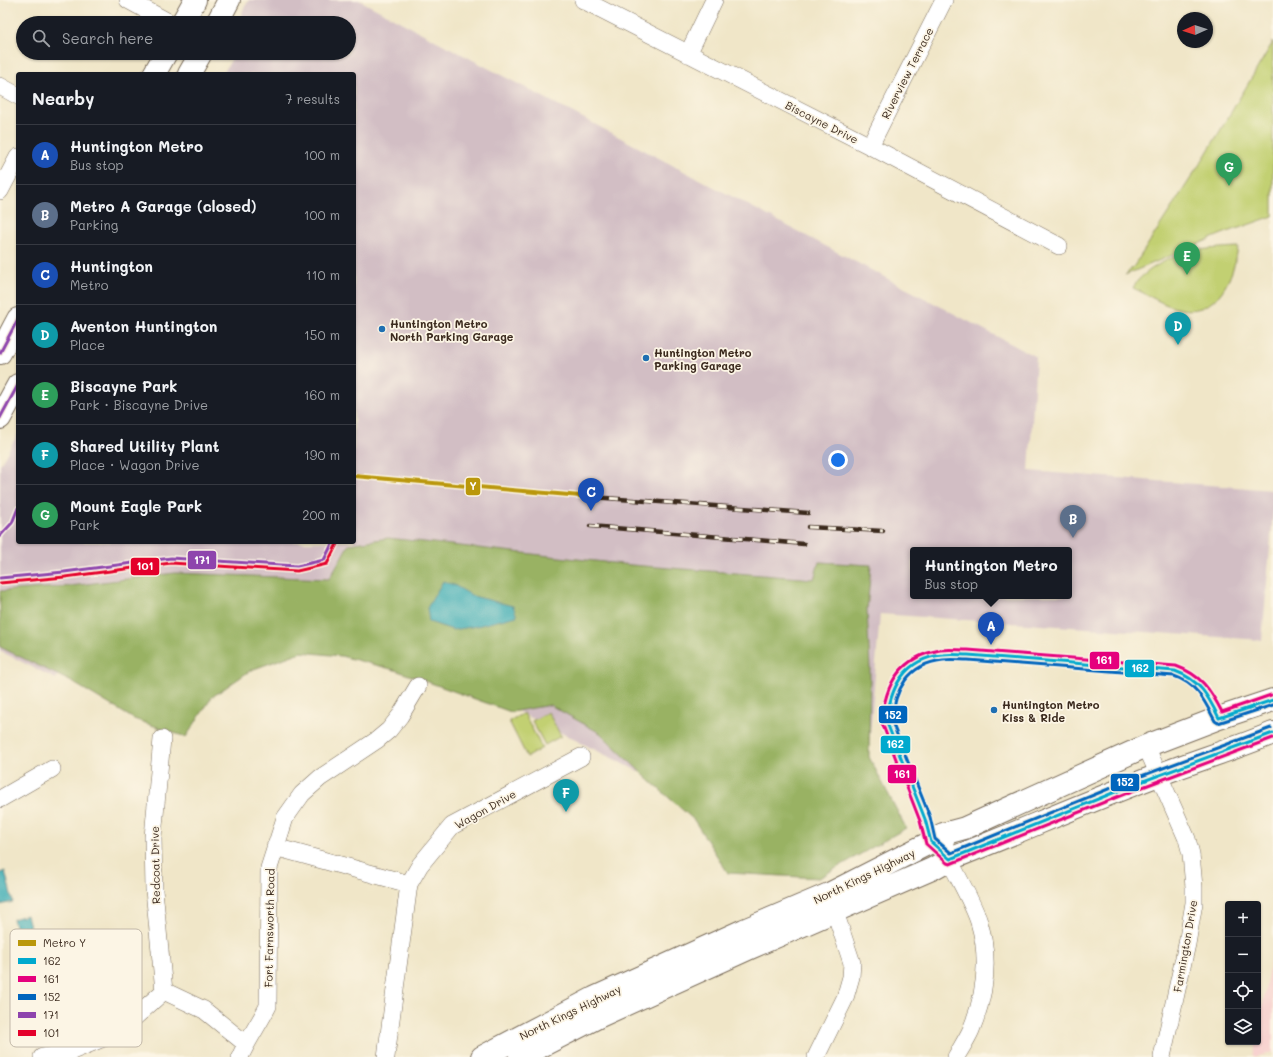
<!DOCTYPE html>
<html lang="en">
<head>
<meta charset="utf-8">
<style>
	:root { --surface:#171b24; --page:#242831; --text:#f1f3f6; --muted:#9ea1a6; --line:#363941; --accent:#1f6fb2 }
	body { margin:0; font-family:Mali,sans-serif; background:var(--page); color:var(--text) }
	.controls { position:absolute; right:12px; bottom:12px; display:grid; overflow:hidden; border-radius:4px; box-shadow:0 1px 3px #0004 }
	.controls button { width:36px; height:36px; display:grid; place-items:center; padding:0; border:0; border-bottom:1px solid var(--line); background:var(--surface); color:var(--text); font:20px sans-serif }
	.compass { position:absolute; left:1177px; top:12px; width:36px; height:36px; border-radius:50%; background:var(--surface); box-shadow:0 1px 3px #0004; rotate:267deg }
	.you { position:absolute; left:838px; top:460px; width:14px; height:14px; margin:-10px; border:3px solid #fff; border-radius:50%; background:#1a73e8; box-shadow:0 0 0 6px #1a73e833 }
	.badge { display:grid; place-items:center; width:26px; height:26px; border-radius:50%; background:var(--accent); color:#fff; font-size:13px; font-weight:700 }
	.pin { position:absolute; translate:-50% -33px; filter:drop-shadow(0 1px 2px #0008) }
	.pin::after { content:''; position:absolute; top:21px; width:14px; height:12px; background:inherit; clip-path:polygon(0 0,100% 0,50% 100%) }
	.popup { position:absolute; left:910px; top:547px; width:162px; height:52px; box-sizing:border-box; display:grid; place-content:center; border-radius:4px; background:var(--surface); filter:drop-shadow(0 1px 3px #0005); font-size:13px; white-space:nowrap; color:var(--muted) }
	.popup b { font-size:15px; color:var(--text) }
	.popup::after { content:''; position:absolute; left:50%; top:100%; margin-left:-8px; border:8px solid transparent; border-top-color:var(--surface) }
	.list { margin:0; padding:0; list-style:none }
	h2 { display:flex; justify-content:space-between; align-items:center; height:52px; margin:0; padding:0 16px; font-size:17px }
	h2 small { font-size:13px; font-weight:400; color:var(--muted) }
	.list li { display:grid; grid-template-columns:26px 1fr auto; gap:12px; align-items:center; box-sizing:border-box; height:60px; padding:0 16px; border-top:1px solid var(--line) }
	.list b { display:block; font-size:15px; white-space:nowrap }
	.list p { margin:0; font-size:13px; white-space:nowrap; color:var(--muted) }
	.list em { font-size:13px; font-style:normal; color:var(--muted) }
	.icon { flex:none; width:22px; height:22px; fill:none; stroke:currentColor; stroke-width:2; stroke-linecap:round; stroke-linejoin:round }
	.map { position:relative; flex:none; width:1273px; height:1057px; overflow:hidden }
	.search { position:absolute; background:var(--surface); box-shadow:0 1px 3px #0004; left:16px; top:16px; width:340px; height:44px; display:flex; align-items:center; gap:10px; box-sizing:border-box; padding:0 14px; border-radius:22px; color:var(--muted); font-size:15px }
	.panel { position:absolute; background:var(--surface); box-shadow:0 1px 3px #0004; left:16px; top:72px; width:340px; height:472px; border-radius:4px }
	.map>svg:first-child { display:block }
	.built { fill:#f7d0ce }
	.industrial { fill:#d2bec4; fill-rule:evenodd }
	.green { fill:#c2d072; stroke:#7e7d48 }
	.forest { fill:#99b264; stroke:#6a6e41 }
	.water { fill:#3aacb4; stroke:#3a6b69 }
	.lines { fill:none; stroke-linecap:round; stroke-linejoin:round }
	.street-casing { stroke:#7a6c5a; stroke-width:18 }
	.secondary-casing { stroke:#7a6c5a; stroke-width:24 }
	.primary-casing { stroke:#7a6c5a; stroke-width:24 }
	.street { stroke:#fff; stroke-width:17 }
	.secondary { stroke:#fff; stroke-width:22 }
	.primary { stroke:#fff; stroke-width:22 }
	.rail-casing { stroke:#3b2a1e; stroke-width:4.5 }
	.rail { stroke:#fcf5e5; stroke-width:3; stroke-dasharray:9; stroke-linecap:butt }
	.bus-1-casing { stroke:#fcf5e5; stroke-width:6 }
	.bus-2-casing { stroke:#fcf5e5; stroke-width:6 }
	.bus-3-casing { stroke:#fcf5e5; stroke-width:6 }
	.bus-4-casing { stroke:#fcf5e5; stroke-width:6 }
	.bus-5-casing { stroke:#fcf5e5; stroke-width:6 }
	.bus-1 { stroke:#00a9ce; stroke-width:3 }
	.bus-2 { stroke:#e5007d; stroke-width:3 }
	.bus-3 { stroke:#0065bd; stroke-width:3 }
	.bus-4 { stroke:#8e44ad; stroke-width:3 }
	.bus-5 { stroke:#e4002b; stroke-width:3 }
	.metro-1-casing { stroke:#fcf5e5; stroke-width:7 }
	.metro-1 { stroke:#ba970a; stroke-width:4 }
	.poi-dot { fill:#1f6fb2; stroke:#fcf5e5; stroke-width:1.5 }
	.labels { text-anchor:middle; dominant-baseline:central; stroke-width:3.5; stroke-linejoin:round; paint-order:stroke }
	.street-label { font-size:11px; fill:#3b2a1e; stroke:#fcf5e5 }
	.poi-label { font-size:11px; font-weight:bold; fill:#3b2a1e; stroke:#fcf5e5; text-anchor:start }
	.key { fill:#fcf5e5; stroke:#c2b8a9; stroke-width:1 }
	.key-label { font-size:11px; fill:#3b2a1e }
	.line-badge { stroke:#fcf5e5; stroke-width:1.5 }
	.badge-label { font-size:11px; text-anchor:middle; font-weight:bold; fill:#fff }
</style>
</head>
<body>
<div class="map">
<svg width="1273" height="1057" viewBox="0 0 1273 1057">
	<rect width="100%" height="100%" fill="#fcf5e5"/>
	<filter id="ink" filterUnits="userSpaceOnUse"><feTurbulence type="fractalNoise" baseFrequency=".025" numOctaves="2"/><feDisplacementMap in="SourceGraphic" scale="8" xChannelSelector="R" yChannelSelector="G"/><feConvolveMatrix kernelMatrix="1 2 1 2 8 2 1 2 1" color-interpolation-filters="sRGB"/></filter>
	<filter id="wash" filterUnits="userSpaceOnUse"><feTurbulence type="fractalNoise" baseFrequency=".012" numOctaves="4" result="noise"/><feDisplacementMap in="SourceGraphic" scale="16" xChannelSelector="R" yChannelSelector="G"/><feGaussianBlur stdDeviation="0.9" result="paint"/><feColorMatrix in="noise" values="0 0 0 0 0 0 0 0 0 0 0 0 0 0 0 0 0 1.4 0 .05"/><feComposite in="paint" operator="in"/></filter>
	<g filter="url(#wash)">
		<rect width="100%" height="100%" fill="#f0e6c8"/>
		<path class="built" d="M1273,946v107l-20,4 3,-15h2v-12z"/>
		<path class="industrial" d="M249,0h110l677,357 -7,114 244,19v23l-11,127 -382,-26 -15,182 -163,7 -438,-218 -172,27 -36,67 -56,-28v-186l18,-31v108h336v-468h-131l12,-21h114v-30h-110l4,-13zM913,550h156v46h-156z"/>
		<path class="green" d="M1273,42v174l-51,18 -97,41 9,-9 71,-110z
			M1238,247c-4,29 -20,69 -57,62 -17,-3 -32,-14 -48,-21 4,-9 10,-12 17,-18 30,-21 53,-21 88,-23z
			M548,712l13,24 -16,9 -13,-24z
			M524,713l18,35 -15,9 -18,-36z"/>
		<path class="forest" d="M388,538l243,27 183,14 5,-17 52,3 -4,45 3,58 -1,89 37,71 -87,50 -91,-5 -34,-53 -45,-40 -49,-47 -50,-28 -39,7 -116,-42 -54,-14 -40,-4 -50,18 -39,27 -26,40 -52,-18 -62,-37 -72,-35v-56l62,-4 113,-14 154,6 20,-35z"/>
		<path class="water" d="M443,581l11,4 19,11 40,10 4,10 -40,10 -24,4 -24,-8 -2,-14z
			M5,871l8,31 -13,3v-32z
			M27,915l4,15 -14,3 -4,-14z"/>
	</g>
	<g filter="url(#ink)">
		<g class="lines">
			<g class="street-casing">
				<path id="street" d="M128,0l42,23
					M583,0l287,146 189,100
					M688,54l26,-54
					M0,86l18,10
					M870,146l74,-146
					M0,191l18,-34
					M1146,746l41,93 4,15 3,33v16l-7,41 -25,113
					M0,799l52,-30
					M943,834c2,9 4,19 7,27 9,19 23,42 29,61 11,36 6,74 -8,108 -4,9 -10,18 -15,27
					M275,847l134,37
					M164,991l40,19 42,34
					M42,1057l28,-5 41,-17 24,-18 29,-26 -10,-101 -1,-53 9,-98
					M240,1057c8,-18 19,-33 28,-51l1,-138 16,-50 17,-24 18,-16 57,-38 12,-10 11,-14 18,-30
					M386,1057l23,-173 11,-19 32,-39 129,-69
					M816,1057l29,-59 6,-21 1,-14 -21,-63"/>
			</g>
			<g class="secondary-casing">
				<path id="secondary" d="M182,23l13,-23
					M217,23l12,-23
					M154,74l12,-21
					M189,74l12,-21
					M0,353l18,-34
					M0,418l18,-33"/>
			</g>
			<g class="primary-casing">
				<path id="primary" d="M482,1057l112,-59 150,-68 85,-36 102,-52 12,-8 22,-6 181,-82 73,-28 54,-18
					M520,1057l80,-41 150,-68 182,-79 18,-10c69,-27 136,-57 206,-83 38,-15 79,-27 117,-43"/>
			</g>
			<use href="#street" class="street"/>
			<use href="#secondary" class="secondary"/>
			<use href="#primary" class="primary"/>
			<g class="rail-casing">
				<path id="rail" d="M592,497l216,16
					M590,526l214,18
					M808,527l75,4"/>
			</g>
			<use href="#rail" class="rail"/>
			<g class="bus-1-casing">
				<path id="bus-1" d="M1273,700l-54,18c-11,-22 -19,-38 -44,-47l-207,-16c-8,0 -17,-1 -25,0 -38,3 -54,33 -56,68l38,96 6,23 19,17 180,-73 143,-53"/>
			</g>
			<g class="bus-2-casing">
				<path id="bus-2" d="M1271,695l-49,17c-12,-23 -21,-37 -46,-46l-208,-16c-9,0 -19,-1 -28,0 -40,7 -56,35 -58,73l38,98 6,23 21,19 3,1 182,-73 141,-53"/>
			</g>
			<g class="bus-3-casing">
				<path id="bus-3" d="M1271,728l-143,53 -177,72 -16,-14 -5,-22 -38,-95c2,-32 16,-58 51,-62 8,-1 17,0 25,0l206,16c23,8 30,24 41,45l3,2 55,-18"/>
			</g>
			<g class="bus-4-casing">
				<path id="bus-4" d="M0,353l18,-34
					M0,418l18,-33
					M0,536l12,-13 6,-15
					M0,578l64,-6 107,-14 126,8 27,-6 9,-18"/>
			</g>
			<g class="bus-5-casing">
				<path id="bus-5" d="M0,583l65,-6 106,-14 126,8 30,-7 10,-20"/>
			</g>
			<use href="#bus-1" class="bus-1"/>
			<use href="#bus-2" class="bus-2"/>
			<use href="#bus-3" class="bus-3"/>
			<use href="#bus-4" class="bus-4"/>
			<use href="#bus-5" class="bus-5"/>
			<g class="metro-1-casing">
				<path id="metro-1" d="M354,476l238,21"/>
			</g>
			<use href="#metro-1" class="metro-1"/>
		</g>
	</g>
	<g class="poi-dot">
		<circle cx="382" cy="329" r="4"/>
		<circle cx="646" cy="358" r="4"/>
		<circle cx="994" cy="710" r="4"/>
	</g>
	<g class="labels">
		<g class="street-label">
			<text transform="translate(907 73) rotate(-63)">Riverview Terrace</text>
			<text transform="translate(822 122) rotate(27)">Biscayne Drive</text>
			<text transform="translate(485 809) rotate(-29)">Wagon Drive</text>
			<text transform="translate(155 865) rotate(-91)">Redcoat Drive</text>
			<text transform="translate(864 876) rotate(-26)">North Kings Highway</text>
			<text transform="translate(269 928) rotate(-89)">Fort Farnsworth Road</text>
			<text transform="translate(1185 946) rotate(-80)">Farmington Drive</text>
			<text transform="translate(570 1012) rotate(-26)">North Kings Highway</text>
		</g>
		<g class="poi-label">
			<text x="390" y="323">Huntington Metro<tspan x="390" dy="13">North Parking Garage</tspan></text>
			<text x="654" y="352">Huntington Metro<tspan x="654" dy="13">Parking Garage</tspan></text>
			<text x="1002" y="704">Huntington Metro<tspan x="1002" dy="13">Kiss &amp; Ride</tspan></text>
		</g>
	</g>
	<rect x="10" y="929" width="132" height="118" rx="6" class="key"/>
	<rect x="18" y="940" width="18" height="6" fill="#ba970a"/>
	<rect x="18" y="958" width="18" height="6" fill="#00a9ce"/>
	<rect x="18" y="976" width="18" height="6" fill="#e5007d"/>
	<rect x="18" y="994" width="18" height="6" fill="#0065bd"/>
	<rect x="18" y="1012" width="18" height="6" fill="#8e44ad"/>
	<rect x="18" y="1030" width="18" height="6" fill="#e4002b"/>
	<g class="key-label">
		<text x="43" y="947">Metro Y</text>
		<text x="43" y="965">162</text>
		<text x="43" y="983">161</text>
		<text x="43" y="1001">152</text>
		<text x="43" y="1019">171</text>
		<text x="43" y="1037">101</text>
	</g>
	<g class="line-badge">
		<rect x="465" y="477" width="16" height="19" rx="4" fill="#ba970a"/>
		<rect x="187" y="550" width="30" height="20" rx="4" fill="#8e44ad"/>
		<rect x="130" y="557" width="30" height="19" rx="4" fill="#e4002b"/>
		<rect x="1089" y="651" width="31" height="19" rx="4" fill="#e5007d"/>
		<rect x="1124" y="659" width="31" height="19" rx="4" fill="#00a9ce"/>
		<rect x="878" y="705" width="30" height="19" rx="4" fill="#0065bd"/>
		<rect x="880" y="735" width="31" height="19" rx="4" fill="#00a9ce"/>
		<rect x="887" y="764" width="30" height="20" rx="4" fill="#e5007d"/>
		<rect x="1110" y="773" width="30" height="19" rx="4" fill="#0065bd"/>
	</g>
	<g class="badge-label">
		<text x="473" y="490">Y</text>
		<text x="202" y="564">171</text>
		<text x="145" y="570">101</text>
		<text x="1104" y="664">161</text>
		<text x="1140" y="672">162</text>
		<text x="893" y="719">152</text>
		<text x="895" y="748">162</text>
		<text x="902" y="778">161</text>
		<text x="1125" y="786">152</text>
	</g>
</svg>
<div class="controls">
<button>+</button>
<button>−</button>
<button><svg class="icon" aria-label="locate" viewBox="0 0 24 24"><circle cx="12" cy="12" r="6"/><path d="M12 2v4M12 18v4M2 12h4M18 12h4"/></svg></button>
<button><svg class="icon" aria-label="layers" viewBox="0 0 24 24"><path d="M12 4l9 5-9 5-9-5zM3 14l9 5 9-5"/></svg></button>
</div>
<svg class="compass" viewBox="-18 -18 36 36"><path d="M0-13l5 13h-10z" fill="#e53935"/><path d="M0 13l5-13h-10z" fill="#9ea1a6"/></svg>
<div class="you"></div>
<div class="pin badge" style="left:991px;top:645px;background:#1a4fb4">A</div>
<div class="popup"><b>Huntington Metro</b>Bus stop</div>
<div class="pin badge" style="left:1073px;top:538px;background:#5c6f8a">B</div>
<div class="pin badge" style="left:591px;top:511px;background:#1a4fb4">C</div>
<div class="pin badge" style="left:1178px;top:345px;background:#0f9aa8">D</div>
<div class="pin badge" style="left:1187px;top:275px;background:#2e9e5b">E</div>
<div class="pin badge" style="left:566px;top:812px;background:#0f9aa8">F</div>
<div class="pin badge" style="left:1229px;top:186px;background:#2e9e5b">G</div>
<div class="search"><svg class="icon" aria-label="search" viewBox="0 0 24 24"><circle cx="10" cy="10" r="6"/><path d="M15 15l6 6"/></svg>Search here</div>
<section class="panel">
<h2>Nearby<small>7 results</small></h2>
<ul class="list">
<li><span class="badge" style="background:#1a4fb4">A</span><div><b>Huntington Metro</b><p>Bus stop</p></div><em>100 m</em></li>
<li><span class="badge" style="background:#5c6f8a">B</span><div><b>Metro A Garage (closed)</b><p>Parking</p></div><em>100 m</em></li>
<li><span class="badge" style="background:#1a4fb4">C</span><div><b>Huntington</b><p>Metro</p></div><em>110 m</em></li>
<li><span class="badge" style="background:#0f9aa8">D</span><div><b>Aventon Huntington</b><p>Place</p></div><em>150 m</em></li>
<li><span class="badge" style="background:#2e9e5b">E</span><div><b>Biscayne Park</b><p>Park · Biscayne Drive</p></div><em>160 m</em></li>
<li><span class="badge" style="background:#0f9aa8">F</span><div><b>Shared Utility Plant</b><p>Place · Wagon Drive</p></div><em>190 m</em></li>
<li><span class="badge" style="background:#2e9e5b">G</span><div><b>Mount Eagle Park</b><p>Park</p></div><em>200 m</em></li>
</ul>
</section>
</div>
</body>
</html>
